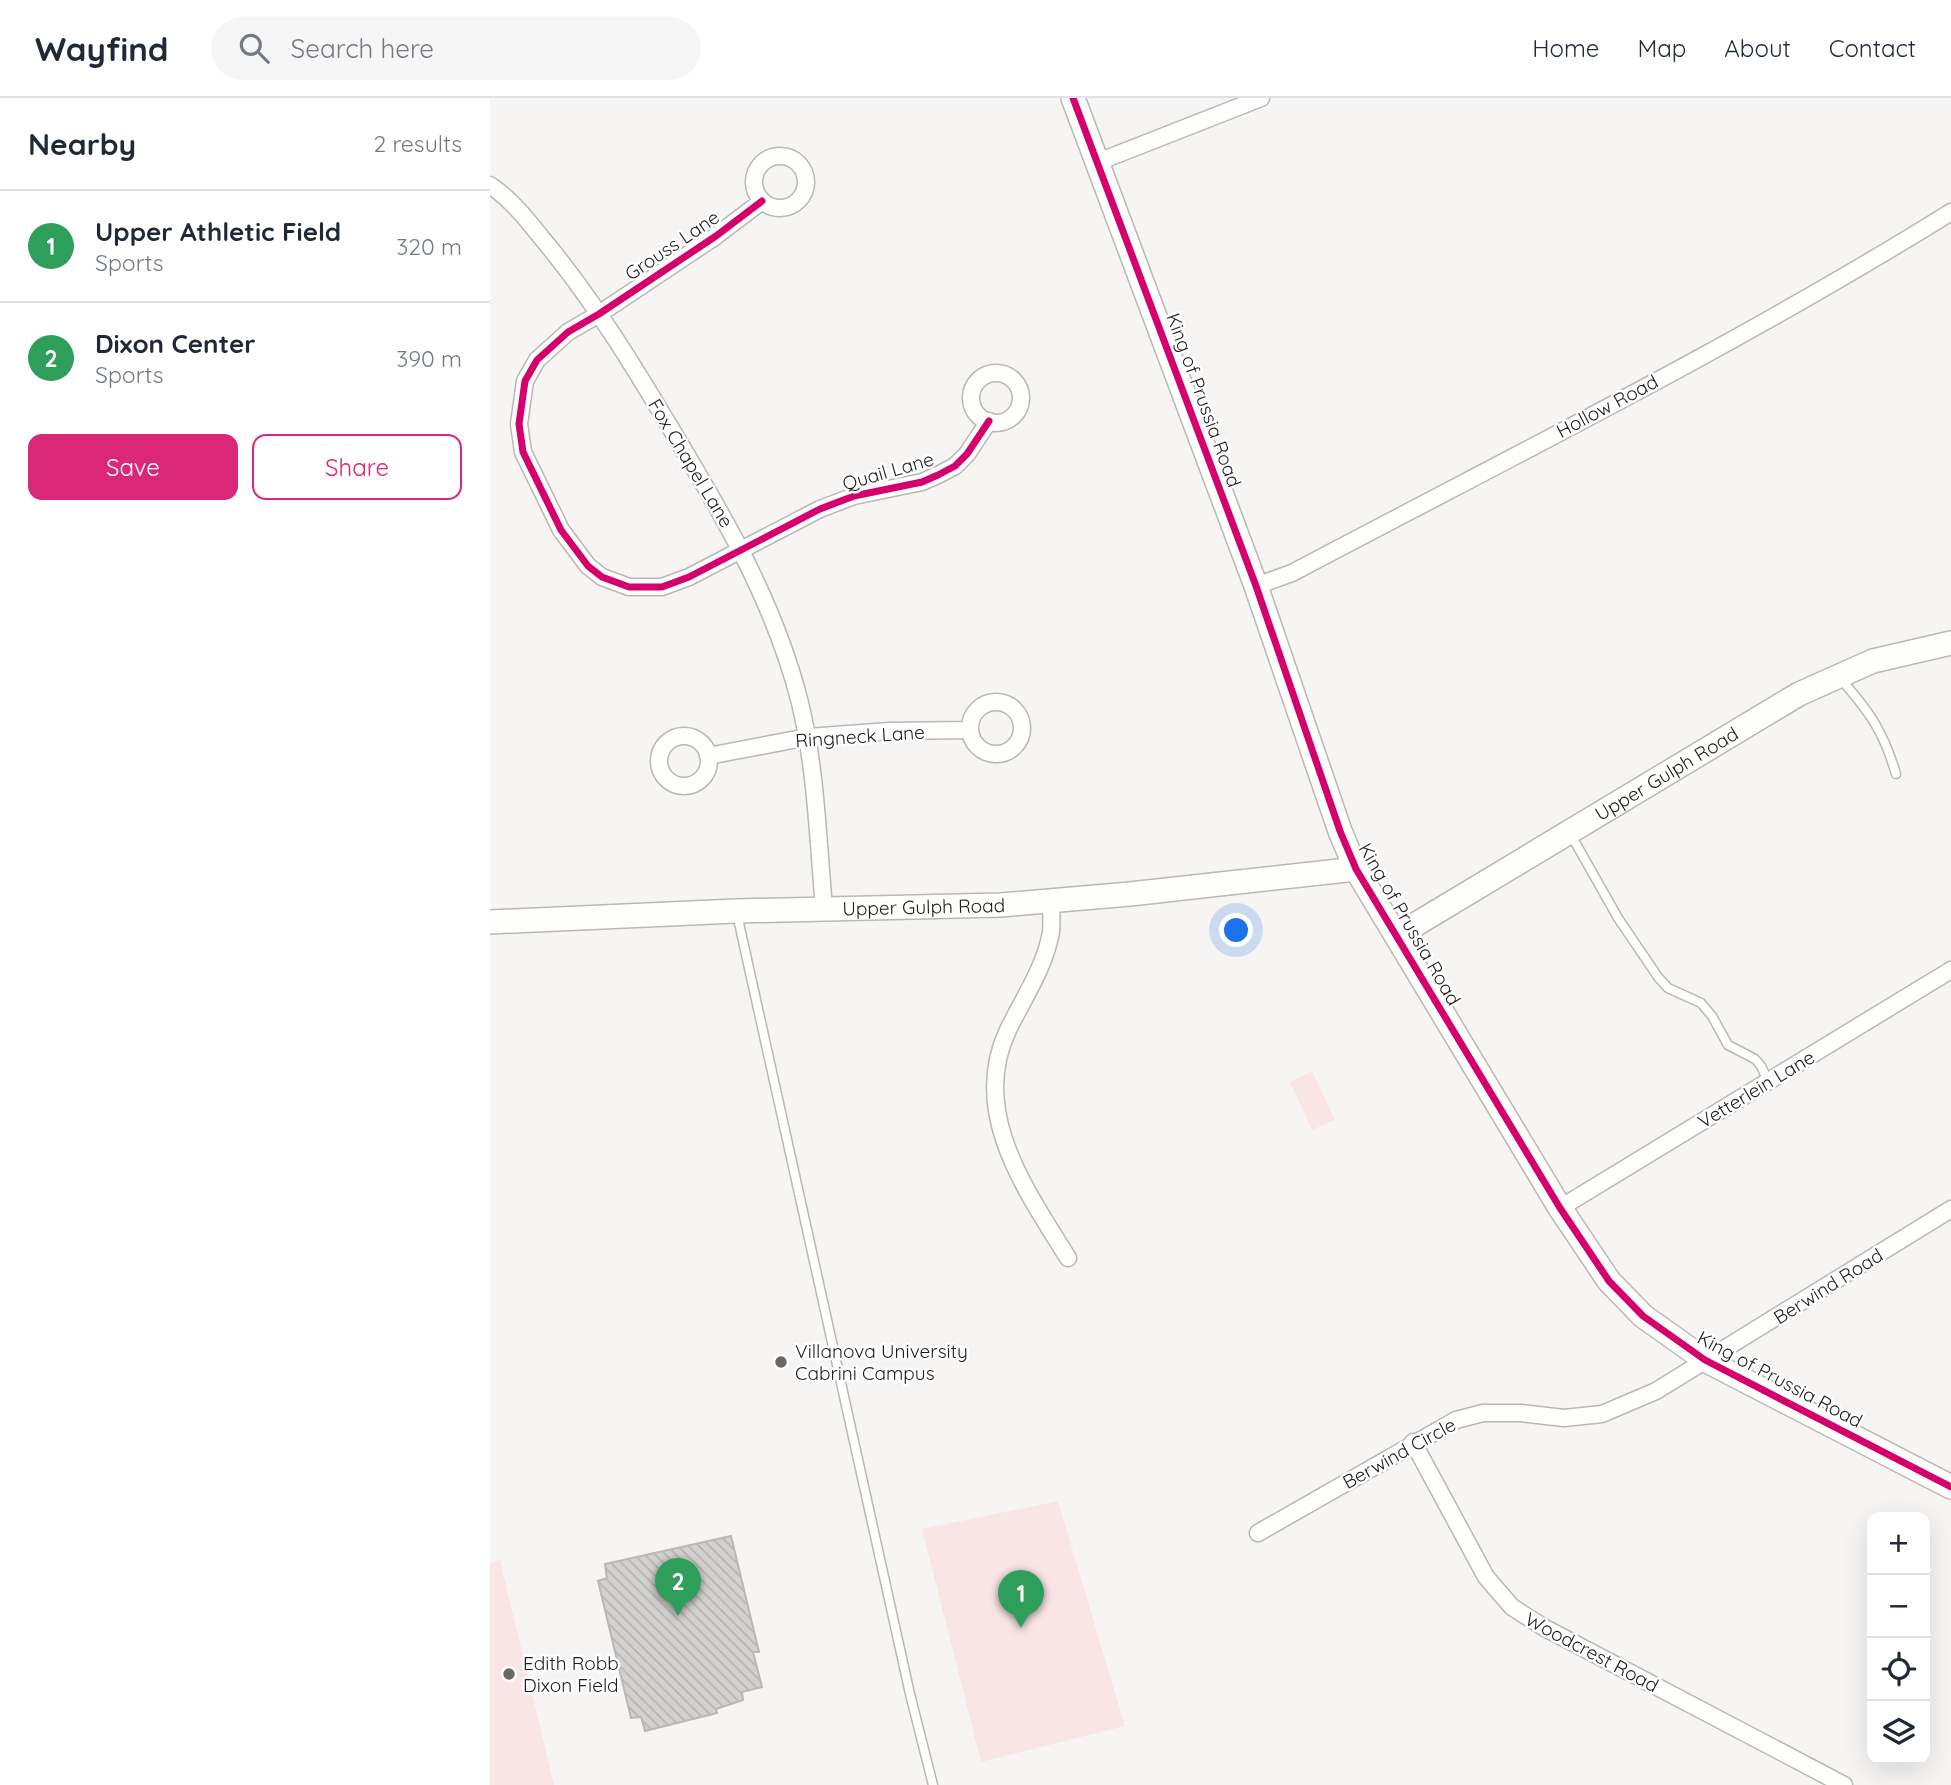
<!DOCTYPE html>
<html lang="en">
<head>
<meta charset="utf-8">
<style>
	:root { --surface:#fff; --page:#f6f6f7; --text:#1f2937; --muted:#747a83; --line:#e0e1e3; --accent:#db2777 }
	body { margin:0; font-family:Quicksand,sans-serif; background:var(--page); color:var(--text) }
	.controls { position:absolute; right:21px; bottom:21px; display:grid; overflow:hidden; border-radius:14px; box-shadow:0 7px 28px #0002 }
	.controls button { width:63px; height:63px; display:grid; place-items:center; padding:0; border:0; border-bottom:2px solid var(--line); background:var(--surface); color:var(--text); font:35px sans-serif }
	.you { position:absolute; left:747px; top:833px; width:24px; height:24px; margin:-18px; border:5px solid #fff; border-radius:50%; background:#1a73e8; box-shadow:0 0 0 10px #1a73e833 }
	.badge { display:grid; place-items:center; width:46px; height:46px; border-radius:50%; background:var(--accent); color:#fff; font-size:23px; font-weight:700 }
	.pin { position:absolute; translate:-50% -58px; filter:drop-shadow(0 2px 4px #0008) }
	.pin::after { content:''; position:absolute; top:37px; width:24px; height:21px; background:inherit; clip-path:polygon(0 0,100% 0,50% 100%) }
	.list { margin:0; padding:0; list-style:none }
	h2 { display:flex; justify-content:space-between; align-items:center; height:91px; margin:0; padding:0 28px; font-size:30px }
	h2 small { font-size:23px; font-weight:400; color:var(--muted) }
	.list li { display:grid; grid-template-columns:46px 1fr auto; gap:21px; align-items:center; box-sizing:border-box; height:112px; padding:0 28px; border-top:2px solid var(--line) }
	.list b { display:block; font-size:26px; white-space:nowrap }
	.list p { margin:0; font-size:23px; white-space:nowrap; color:var(--muted) }
	.list em { font-size:23px; font-style:normal; color:var(--muted) }
	.actions { display:flex; gap:14px; padding:21px 28px }
	.actions a { flex:1; padding:16px 0; border:2px solid var(--accent); border-radius:14px; text-align:center; font-size:24px; color:var(--accent) }
	.actions .main { background:var(--accent); color:#fff }
	.icon { flex:none; width:38px; height:38px; fill:none; stroke:currentColor; stroke-width:2; stroke-linecap:round; stroke-linejoin:round }
	.map { position:relative; flex:none; width:1461px; height:1687px; overflow:hidden }
	header { display:flex; align-items:center; gap:42px; box-sizing:border-box; height:98px; padding:0 35px; background:var(--surface); border-bottom:2px solid var(--line) }
	header strong { font-size:33px }
	nav { display:flex; gap:38px; margin-inline-start:auto; font-size:24px }
	.search { width:490px; height:63px; background:var(--page); display:flex; align-items:center; gap:18px; box-sizing:border-box; padding:0 24px; border-radius:38px; color:var(--muted); font-size:26px }
	main { display:flex }
	aside { flex:1; background:var(--surface) }
	.map>svg:first-child { display:block }
	.green { fill:#fae5e6 }
	.building { fill:url(#building-back-hatch); stroke:#bab8b7; stroke-width:2 }
	.lines { fill:none; stroke-linecap:round; stroke-linejoin:round }
	.lane-casing { stroke:#b9b8b6; stroke-width:11 }
	.street-casing { stroke:#b9b8b6; stroke-width:19 }
	.secondary-casing { stroke:#b9b8b6; stroke-width:26 }
	.lane { stroke:#fefefd; stroke-width:8 }
	.street { stroke:#fefefd; stroke-width:16 }
	.secondary { stroke:#fefefd; stroke-width:23 }
	.cycleway-casing { stroke:#fff; stroke-width:11 }
	.cycleway { stroke:#d6006c; stroke-width:7 }
	.poi-dot { fill:#6b6967; stroke:#fff; stroke-width:2.5 }
	.labels { text-anchor:middle; dominant-baseline:central; stroke-width:5; stroke-linejoin:round; paint-order:stroke }
	.street-label { font-size:19px; fill:#1f1d1c; stroke:#fff }
	.poi-label { font-size:19px; fill:#1f1d1c; stroke:#fff; text-anchor:start }
</style>
</head>
<body>
<header>
<strong>Wayfind</strong>
<div class="search"><svg class="icon" aria-label="search" viewBox="0 0 24 24"><circle cx="10" cy="10" r="6"/><path d="M15 15l6 6"/></svg>Search here</div>
<nav><a>Home</a><a>Map</a><a>About</a><a>Contact</a></nav>
</header>
<main>
<aside>
<h2>Nearby<small>2 results</small></h2>
<ul class="list">
<li><span class="badge" style="background:#2e9e5b">1</span><div><b>Upper Athletic Field</b><p>Sports</p></div><em>320 m</em></li>
<li><span class="badge" style="background:#2e9e5b">2</span><div><b>Dixon Center</b><p>Sports</p></div><em>390 m</em></li>
</ul>
<div class="actions"><a class="main">Save</a><a>Share</a></div>
</aside>
<div class="map">
<svg width="1461" height="1687" viewBox="0 0 1461 1687">
	<defs>
		<pattern id="building-back-hatch" width="6" height="6" patternUnits="userSpaceOnUse" patternTransform="scale(1.75)"><rect width="6" height="6" fill="#d4d2d1"/><path d="M-1 5l2 2M0 0l6 6M5-1l2 2" fill="none" stroke="#b6b4b3"/></pattern>
	</defs>
	<rect width="100%" height="100%" fill="#f7f5f3"/>
	<path class="green" d="M822,973l23,49 -23,10 -22,-48z
		M568,1403l67,225 -144,36 -59,-233z
		M10,1462l54,225h-64v-222z"/>
	<path class="building" d="M241,1438l28,116h-6l9,35 -20,5 1,8 -27,9 1,4 -72,18 -4,-14 -10,1 -33,-137 9,-3 -2,-14z"/>
	<g class="lines">
		<g class="lane-casing">
			<path id="lane" d="M1349,579c30,34 44,53 57,97
				M1081,737l47,83 40,59 10,11 33,15 11,13 16,29 27,14 6,7 7,15
				M247,816l173,780 23,91"/>
		</g>
		<g class="street-casing">
			<path id="street" d="M264 84a26 26 0 1 1 52 0a26 26 0 1 1-52 0Z
				M608,64l163,-64
				M0,87c22,15 38,36 55,57 40,48 73,99 105,152 60,100 121,194 150,309 16,66 18,137 24,205
				M272,103l-46,35 -117,78 -31,18 -31,28 -12,21 -6,43 4,28 38,78 27,36 14,11 27,10h33l27,-10 131,-68 34,-13 68,-14 16,-7 17,-9 12,-12 22,-33
				M481 300a25 25 0 1 1 50 0a25 25 0 1 1-50 0Z
				M766,488l36,-13c221,-117 447,-229 659,-361
				M480 630a26 26 0 1 1 52 0a26 26 0 1 1-52 0Z
				M169 663a25 25 0 1 1 50 0a25 25 0 1 1-50 0Z
				M218,658l100,-19 81,-6 81,-1
				M561,801c0,11 1,22 0,33 -6,35 -28,67 -43,98 -39,82 18,160 60,228
				M1070,1110l391,-238
				M923,1344l73,135 26,30 33,21 299,157
				M768,1435l198,-113 27,-7h38l43,5 38,-4 54,-23 295,-182"/>
		</g>
		<g class="secondary-casing">
			<g id="secondary">
				<path d="M583,0l183,488 84,245 16,38 204,339 49,73 34,35 62,44 246,127"/>
				<path id="s1" d="M0,824l246,-11 265,-6 129,-11 226,-25"/>
				<path id="s2" d="M908,840l20,-15 381,-229 74,-33 78,-18"/>
			</g>
		</g>
		<use href="#lane" class="lane"/>
		<use href="#street" class="street"/>
		<use href="#secondary" class="secondary"/>
		<g class="cycleway-casing">
			<path id="cycleway" d="M583,0l183,488 84,245 16,38 204,339 49,73 34,35 62,44 246,127
				M272,103l-46,35 -117,78 -31,18 -31,28 -12,21 -6,43 4,28 38,78 27,36 14,11 27,10h33l27,-10 131,-68 34,-13 68,-14 16,-7 17,-9 12,-12 22,-33"/>
		</g>
		<use href="#cycleway" class="cycleway"/>
	</g>
	<g class="poi-dot">
		<circle cx="291" cy="1264" r="7"/>
		<circle cx="19" cy="1576" r="7"/>
	</g>
	<g class="labels">
		<g class="street-label">
			<text transform="translate(182 147) rotate(-34)">Grouss Lane</text>
			<text transform="translate(714 302) rotate(70)">King of Prussia Road</text>
			<text transform="translate(1117 308) rotate(-28)">Hollow Road</text>
			<text transform="translate(201 365) rotate(59)">Fox Chapel Lane</text>
			<text transform="translate(398 373) rotate(-16)">Quail Lane</text>
			<text transform="translate(370 638) rotate(-4)">Ringneck Lane</text>
			<text stroke="none"><textPath href="#s2" startOffset="315">Upper Gulph Road</textPath></text>
			<text stroke="none"><textPath href="#s1" startOffset="434">Upper Gulph Road</textPath></text>
			<text transform="translate(920 826) rotate(60)">King of Prussia Road</text>
			<text transform="translate(1266 991) rotate(-31)">Vetterlein Lane</text>
			<text transform="translate(1338 1188) rotate(-32)">Berwind Road</text>
			<text transform="translate(1290 1281) rotate(28)">King of Prussia Road</text>
			<text transform="translate(909 1355) rotate(-29)">Berwind Circle</text>
			<text transform="translate(1102 1554) rotate(28)">Woodcrest Road</text>
		</g>
		<g class="poi-label">
			<text x="305" y="1253">Villanova University<tspan x="305" dy="22">Cabrini Campus</tspan></text>
			<text x="33" y="1565">Edith Robb<tspan x="33" dy="22">Dixon Field</tspan></text>
		</g>
	</g>
</svg>
<div class="controls">
<button>+</button>
<button>−</button>
<button><svg class="icon" aria-label="locate" viewBox="0 0 24 24"><circle cx="12" cy="12" r="6"/><path d="M12 2v4M12 18v4M2 12h4M18 12h4"/></svg></button>
<button><svg class="icon" aria-label="layers" viewBox="0 0 24 24"><path d="M12 4l9 5-9 5-9-5zM3 14l9 5 9-5"/></svg></button>
</div>
<div class="you"></div>
<div class="pin badge" style="left:531px;top:1530px;background:#2e9e5b">1</div>
<div class="pin badge" style="left:188px;top:1518px;background:#2e9e5b">2</div>
</div>
</main>
</body>
</html>
